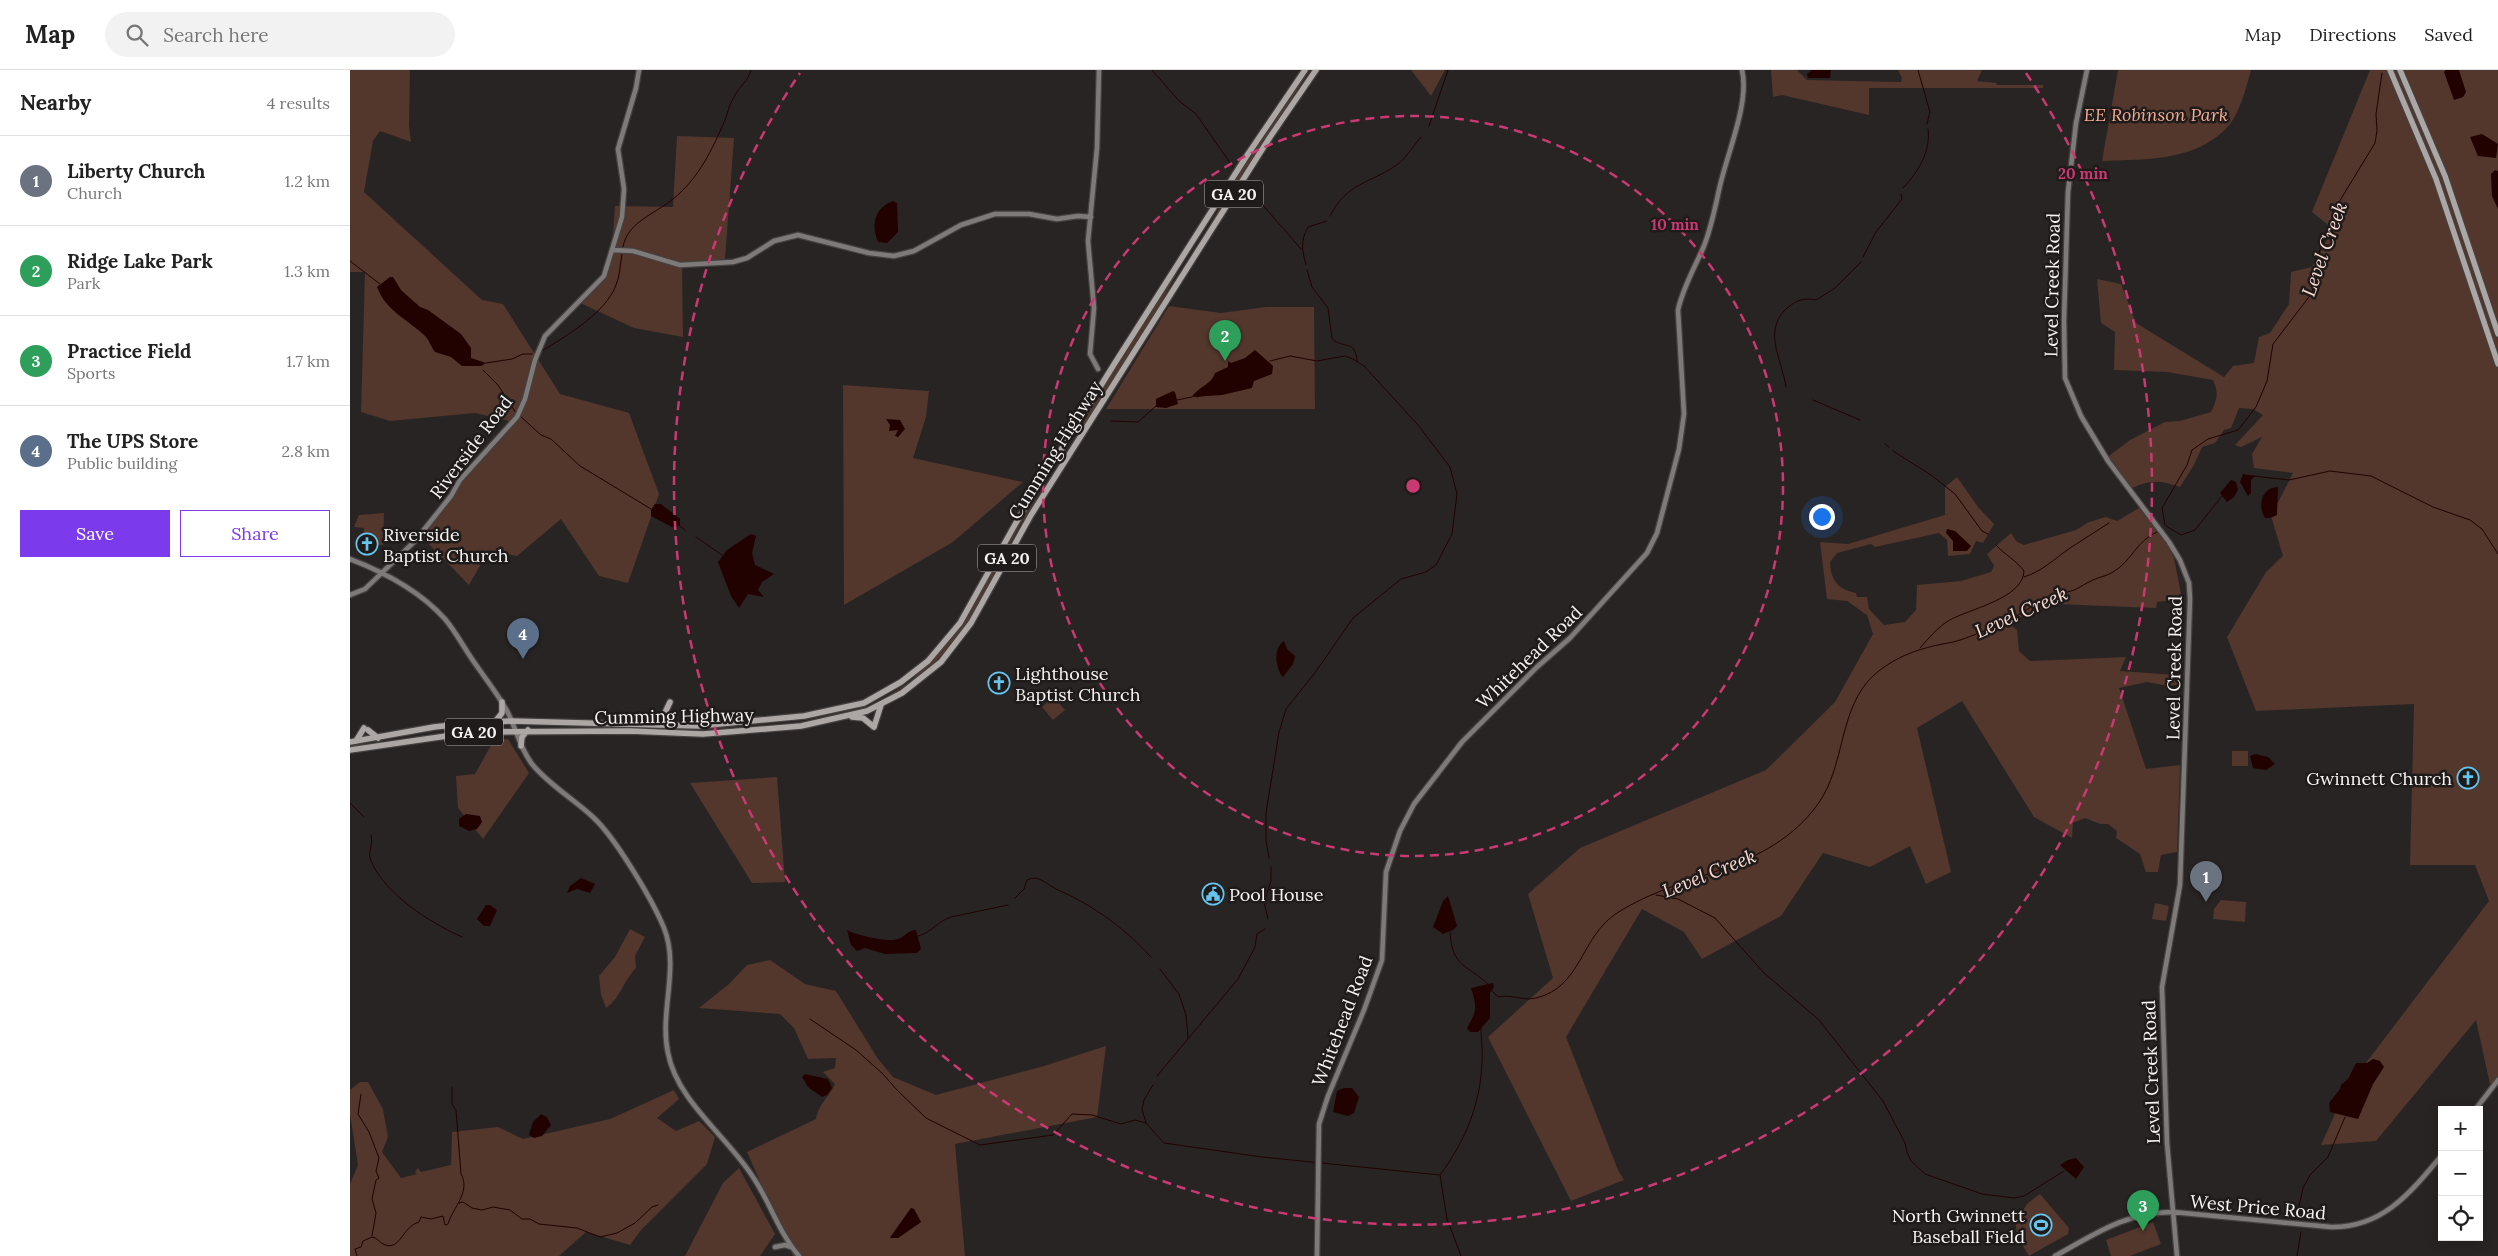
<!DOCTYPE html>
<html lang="en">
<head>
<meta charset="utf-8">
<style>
	:root { --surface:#fff; --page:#f2f2f2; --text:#222; --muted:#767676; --line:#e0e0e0; --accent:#7c3aed }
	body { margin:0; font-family:Lora,serif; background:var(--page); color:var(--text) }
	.controls { position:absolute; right:15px; bottom:15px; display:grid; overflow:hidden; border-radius:0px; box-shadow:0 2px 12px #0003 }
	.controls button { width:45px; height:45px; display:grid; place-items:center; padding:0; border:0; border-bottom:1px solid var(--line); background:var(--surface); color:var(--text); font:25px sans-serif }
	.you { position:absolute; left:1471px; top:446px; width:18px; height:18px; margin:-12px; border:4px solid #fff; border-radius:50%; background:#1a73e8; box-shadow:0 0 0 8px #1a73e833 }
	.badge { display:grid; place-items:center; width:32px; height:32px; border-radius:50%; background:var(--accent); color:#fff; font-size:16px; font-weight:700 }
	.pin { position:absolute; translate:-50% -41px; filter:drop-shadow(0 1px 2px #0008) }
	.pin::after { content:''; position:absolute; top:26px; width:18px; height:15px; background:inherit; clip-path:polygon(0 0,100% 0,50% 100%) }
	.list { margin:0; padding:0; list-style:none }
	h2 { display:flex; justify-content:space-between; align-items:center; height:65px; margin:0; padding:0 20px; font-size:21px }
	h2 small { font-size:16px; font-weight:400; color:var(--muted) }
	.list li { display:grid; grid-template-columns:32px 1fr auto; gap:15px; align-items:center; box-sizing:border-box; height:90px; padding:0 20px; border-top:1px solid var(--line) }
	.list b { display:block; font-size:19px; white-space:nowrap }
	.list p { margin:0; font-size:16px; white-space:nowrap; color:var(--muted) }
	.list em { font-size:16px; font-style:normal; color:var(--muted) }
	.actions { display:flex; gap:10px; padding:15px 20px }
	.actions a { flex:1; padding:11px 0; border:1px solid var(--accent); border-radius:0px; text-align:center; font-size:18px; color:var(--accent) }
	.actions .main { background:var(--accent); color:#fff }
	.icon { flex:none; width:28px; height:28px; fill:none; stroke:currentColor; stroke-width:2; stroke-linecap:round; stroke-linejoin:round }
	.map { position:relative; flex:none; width:2148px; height:1186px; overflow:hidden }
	header { display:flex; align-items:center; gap:30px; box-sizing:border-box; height:70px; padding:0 25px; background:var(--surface); border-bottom:1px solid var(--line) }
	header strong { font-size:24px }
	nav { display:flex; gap:28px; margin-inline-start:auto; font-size:18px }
	.search { width:350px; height:45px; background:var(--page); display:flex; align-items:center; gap:12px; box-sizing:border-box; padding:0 18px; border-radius:28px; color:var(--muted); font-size:19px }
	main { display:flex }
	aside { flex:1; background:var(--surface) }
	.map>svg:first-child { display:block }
	.green { fill:#53362c; fill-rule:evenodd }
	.water { fill:#210200 }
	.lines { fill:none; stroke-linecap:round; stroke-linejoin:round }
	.stream { stroke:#210200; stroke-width:1 }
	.secondary-casing { stroke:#454140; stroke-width:7 }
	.highway-casing { stroke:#454140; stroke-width:8 }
	.secondary { stroke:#7d7a79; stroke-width:4.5 }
	.highway { stroke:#aca7a5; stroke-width:5.5 }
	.ring { fill:none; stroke:#ca3972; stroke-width:2.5; stroke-dasharray:9 6 }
	.labels { text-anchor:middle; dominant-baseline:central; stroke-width:5; stroke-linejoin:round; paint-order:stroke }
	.shield { fill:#1f1b1a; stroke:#b6b2b1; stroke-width:1 }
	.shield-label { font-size:16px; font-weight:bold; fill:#f6f3f2 }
	.park-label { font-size:18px; font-style:italic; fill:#f1ab92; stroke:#1f1b1a }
	.street-label { font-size:18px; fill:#f6f3f2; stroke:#1f1b1a }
	.poi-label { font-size:18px; fill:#f6f3f2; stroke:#1f1b1a; text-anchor:start }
	.water-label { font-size:19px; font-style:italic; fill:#f8dad0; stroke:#1f1b1a }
	.centre { fill:#ca3972; stroke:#1f1b1a; stroke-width:2.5 }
	.ring-label { font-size:15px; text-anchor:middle; font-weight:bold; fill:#ca3972; stroke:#1f1b1a; stroke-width:5; stroke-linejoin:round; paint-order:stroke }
</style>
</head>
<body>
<header>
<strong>Map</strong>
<div class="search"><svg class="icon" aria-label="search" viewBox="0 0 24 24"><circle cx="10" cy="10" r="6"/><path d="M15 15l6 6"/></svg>Search here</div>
<nav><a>Map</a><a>Directions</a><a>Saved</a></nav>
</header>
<main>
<aside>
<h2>Nearby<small>4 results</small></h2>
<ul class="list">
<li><span class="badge" style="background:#6b7280">1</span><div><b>Liberty Church</b><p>Church</p></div><em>1.2 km</em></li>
<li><span class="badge" style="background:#2e9e5b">2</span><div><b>Ridge Lake Park</b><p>Park</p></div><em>1.3 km</em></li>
<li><span class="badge" style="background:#2e9e5b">3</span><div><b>Practice Field</b><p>Sports</p></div><em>1.7 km</em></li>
<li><span class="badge" style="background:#5c6f8a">4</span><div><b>The UPS Store</b><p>Public building</p></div><em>2.8 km</em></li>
</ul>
<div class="actions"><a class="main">Save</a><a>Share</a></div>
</aside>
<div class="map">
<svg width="2148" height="1186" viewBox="0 0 2148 1186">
	<rect width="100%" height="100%" fill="#282423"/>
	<path class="green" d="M0,0h60l-1,55 2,17 -31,-11 -7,10 -9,51 118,108 21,4 57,90 69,19 30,81 -31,89 -29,-7 -38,-57 -44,37 -28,-6 -20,35 -49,-50 58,-79 31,-35 -34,-8 -85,8 -29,-9 4,-140h-15z
		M957,0h3l-109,170 50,-87z
		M1061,0h34l-14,26z
		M1421,0h26l10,10 94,2 1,-4 -4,-8h84l-5,11 19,2 1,2h46v3h-174v27l-87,-20 -9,2z
		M1768,0h133c-4,15 -11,42 -21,54 -32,38 -84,35 -128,37z
		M2020,0h128v1013l-7,6 -15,-69 -100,121 -55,4 25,-56 143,-188 -14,-36h-65l4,-161 -158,7 -29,-74 39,-65 17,-16 -12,-40 22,-43 -39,-5 -2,-14 10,-17 -21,10 -6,-2 28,-30 -10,-6 -14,-1 -8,20 -7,2 -9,13 -13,4 -8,18 -14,22c-24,-8 -31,-7 -54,4l-21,-32 25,-19 35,-18 15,-1 31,-9c6,-12 8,-19 2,-32l-46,-8 -53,-2 1,-38 -14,-9 -4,-44 24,5 15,39 88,54 9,-11 21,-3 5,-26 11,-4 19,-29 2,-32 21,-5 21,-38 -21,-17z
		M327,66l57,2 -9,121 -43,5 1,73 -49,-9 -58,-27 30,-30 6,-22 3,-43 58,1z
		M834,187h2l-42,76 -89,142 51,-94z
		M819,236l52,7 45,-6h48l1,102h-209z
		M493,315l86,6 -3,26 -13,41 110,24 -70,60 -109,63z
		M1607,407l21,30 16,17 -11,19 -7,-2 -6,13 -22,2 -1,-16 -8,-7 -64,14 -4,-3 -34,9 -7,9c1,18 7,27 26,31l1,4h10l2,12 15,16 21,-3 11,-12 1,-25 44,-4 30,-9 3,-6 -7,-12 24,-21 6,9 7,3 52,-15 13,-8 17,-5 11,4 22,-13 27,34 8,16 8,41 -25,3 -1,6 -101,-4 -47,18 9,8 2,21 11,10 96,-4 -6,14 56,4 8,-2 -3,11 -13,2 -21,-4 -28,6 27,81 34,-4 -3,87 -16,3 -3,17h-12l-6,-18 -24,-16 1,-7 -9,-7h-8l-15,-6 -12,5 -1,15 -38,-21 -72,-116 -45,27 34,144 -25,12 -16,-38 -40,21 -47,-14 -42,63 -79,43 -18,-27 -42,-23 -76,128 52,133 6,10 -53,21 -83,-164 65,-59 -25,-84 52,-46 186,-78 69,-68 38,-68 -6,-19 -20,-14 -20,-2 -7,-57 28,2 97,-29v-28z
		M689,420c1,5 -17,31 -21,39 -41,77 -59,132 -142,174l34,-21 37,-38 16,-23z
		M34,443l-1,32h-8v-8l-12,-1 1,-8 -10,-1 5,-12z
		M704,627l11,13 -12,10 -11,-13z
		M158,669l21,34 -46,66 -25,-31 -2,-32 19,-2 19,-34z
		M1882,681h16v15h-16z
		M427,707l8,105 -33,1 -62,-100z
		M1871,830l25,2 -1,20 -32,-3 1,-10z
		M1805,833l14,3 -3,15 -14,-2z
		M280,859l15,8 -10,19 1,12c-12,12 -16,31 -30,40l-5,-13 -2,-19 16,-19z
		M420,890l35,24 31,7 42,68 15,18 43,18 108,-29 62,-20 -9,71 -142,27 10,112h-172l-46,-104 69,-33c4,-18 12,-20 19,-35l-12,-12 12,-4 1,-10 -28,1 -14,-31 -14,-14 -81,-6 30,-24 18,-19zM561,1138l3,1 7,13 -23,16 -8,-1z
		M10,1012h8l15,27 5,28 -6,15 19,26 16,-4 -2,-2 3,-4 3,4 30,-7 1,-33 46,-5 25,12 87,-20 64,-29 5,9 -22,19 19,13 23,-10 16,16 -8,27 -66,66 -11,15 -44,-13 -27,24h-209v-72l8,-19 -8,-51v-24z
		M389,1098l36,66 -15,22h-75l38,-73z
		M1690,1124l29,34 -1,6 -39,22 -11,-18 -3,-16 13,-19z
		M1803,1152l8,22 -31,12h-19l-5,-16z"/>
	<path class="water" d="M1462,0h19l-1,8h-22l-1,-4z
		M2096,0h13l7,22 -3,5 -9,3 -10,-28z
		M2132,64l16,10 -2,14 -18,-2 -8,-19z
		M2145,100l3,1v38l-6,-13 -1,-22z
		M543,131l4,2 1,29 -11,11 -9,-1c-7,-17 -4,-34 15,-41z
		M40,207h3l8,13 19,17 8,3 33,24 10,14v10l15,5 -5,3h-19l-11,-9 -16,-5c-4,-5 -6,-13 -11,-17 -17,-16 -38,-24 -47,-48z
		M905,280l18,16 -1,8 -18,7 -2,7 -30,7 -30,2c5,-9 20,-13 23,-24l13,-6v-6l3,2 14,-5z
		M823,321l2,1 3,12 -12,4 -10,-1v-8z
		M536,349l14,1 5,9 -7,8 -3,-1 3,-6 -9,1 1,-6z
		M1893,404l12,2 -4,4v13l-3,3 -8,-14z
		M1881,410l5,2 2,8 -4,7 -7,5 -7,-9z
		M1928,417l-1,28 -7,3h-5c-8,-13 -3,-31 13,-31z
		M305,434h6l19,15v7l-8,1 -21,-11v-6z
		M1597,459l8,2 16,15 -4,5h-14v-10l-7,-8z
		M401,464l5,2 -4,17 3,12 19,9 -12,8 -4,8 6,7 -16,-3 -9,14 -8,-12 -13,-34 9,-12z
		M934,571l3,8 8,7 -2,8 -10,13c-8,-9 -10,-29 1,-36z
		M1905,684l13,3 7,7 -9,6 -13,-2 -3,-12z
		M116,744l14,2 2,6 -5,7 -8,2 -10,-5v-7z
		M231,808l14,6 -5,9 -13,-4 -10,4 3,-7z
		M1098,826l9,30 -4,4 -10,4 -10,-7 10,-26z
		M136,835h4l7,5 -7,16h-6l-7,-7z
		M497,860c9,5 41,13 51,9 7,-2 10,-9 18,-9l5,19 -4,4 -32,1 -20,-6 -8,3 -6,-6z
		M1143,913l1,4 -4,6v25l-12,14h-8l-3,-4c10,-17 10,-21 4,-40z
		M2023,989l7,2 4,6 -11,17 -15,35 -28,-7 -1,-9 11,-14 1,-4 7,-6 8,-16h11z
		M455,1004l23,5 4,9 -5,7 -5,2 -14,-10 -6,-10z
		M994,1018h8l7,9 -5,16 -6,3 -15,-4 4,-21z
		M191,1044l6,3 4,8 -9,11 -8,2 -5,-3 4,-13z
		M1726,1088l8,9 -8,12 -16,-14 8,-5z
		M561,1138l3,1 7,13 -23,16h-8z"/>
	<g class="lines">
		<path class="stream" d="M802,0l27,31 17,13 37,53
			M1568,0l12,42 -3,12
			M1079,56l19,-56
			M897,117l54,62
			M1553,118c15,-16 28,-36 25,-59
			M980,146c17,-34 40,-32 68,-52 9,-7 15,-18 23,-27
			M273,177c4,-25 32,-33 50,-48 26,-21 39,-49 52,-79 3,-8 5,-18 10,-25 6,-10 12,-13 16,-25
			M1513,187l13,-25 26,-33 -1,-5
			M0,191l30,23
			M956,195c-4,-16 -6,-23 2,-38l19,-6
			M957,200l5,17 16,21 4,31c14,11 23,0 25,22
			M190,282c25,-15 66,-39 76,-67 4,-9 4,-20 6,-31
			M136,293l26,-4 11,-5h9
			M133,300l15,15 18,28
			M1436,317c-4,-28 -26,-60 5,-82 8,-6 15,-7 25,-5l19,-12 26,-26
			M847,327l7,-2
			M827,330l15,-3
			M1463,330l47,20
			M170,346l21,19 10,4 29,27 71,43
			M761,351l27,1 18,-16
			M1535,374l4,3
			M1543,381l38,24 24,19 27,37 6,3
			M1903,406l36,4 41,-9 41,5 62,31 37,13 12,9 16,25
			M1815,455l-3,-17 25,-43 5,-15 16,-11 30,-9 18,-23 11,-26 6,-37 39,-51 8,-43 16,-43 39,-64 2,-12 -1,-17 6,-41
			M330,456l5,4
			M1816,456l15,9 14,-5 27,-34
			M346,467l26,18
			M1674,507c19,-6 30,-18 46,-29 13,-8 26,-17 39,-25
			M1570,578c9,-10 17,-20 28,-27 20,-12 75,-22 76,-50 -8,-11 -19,-16 -28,-26
			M0,733l14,14
			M21,765c3,9 -4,17 0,26 15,34 58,61 91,76
			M919,788l-3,-17v-28l13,-81 7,-23 31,-39 36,-52 48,-39 25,-7 10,-7 16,-31 5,-40 -7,-27 -32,-42 -54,-59 -11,-7 -8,-3 -28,5 -27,-5 -20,5
			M1306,825l22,4 37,19 49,55 54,46 65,82 22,42 2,9 4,9 14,13 57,20 32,4 10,-2 40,-25
			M665,828l9,-9 3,-9c12,-6 20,5 31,10 35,15 68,39 93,67
			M918,849l-4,-17 7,-21v-14
			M1100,862c2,36 17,32 39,53
			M568,866c13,-3 20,-15 33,-19l57,-12
			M810,899l19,25 7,21 2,23
			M1140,919l8,8c14,-3 25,4 38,1 46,-11 44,-61 81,-85 67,-43 150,-39 201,-109 28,-39 20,-96 56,-129 22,-19 46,-27 74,-32 13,-2 27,-9 40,-13 23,-8 40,-23 61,-33 8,-3 17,-4 25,-7 7,-3 12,-7 19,-10 6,-3 14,-4 20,-8 18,-10 24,-32 44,-40
			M460,949l46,31 27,24 14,16 29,28 54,27 73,-10 19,-21 20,1 29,9 14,-4 11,3
			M807,1006l81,-97 17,-32 2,-13 8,-5
			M803,1015l-9,15 -2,9 4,14 18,20 98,14 178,18
			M11,1024l-3,20 11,18 10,26 -3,13 3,7 -3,2 -4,19 4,14 -4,23
			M109,1133l4,-1 9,6 10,2 11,-3 17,3 12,9h8l9,5 38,4 23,9 17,-4 18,-10 17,-16 6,-2
			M1949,1149v-13l4,-18 7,-13 18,-18 17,-40
			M7,1186l-2,-7 6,-2 2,-6 9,-4c6,1 8,6 13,8 16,5 17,-18 34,-23l2,-5 10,2 12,-3 2,9 3,-1c5,-17 23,-32 13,-50l-5,-64 -4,-6v-17
			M1111,1186l-14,-37 -7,-44c25,-34 40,-69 42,-112 1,-11 -1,-23 -1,-35
			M1947,1186l4,-24"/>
		<g class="secondary-casing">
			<path id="secondary" d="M1737,0l-11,53 -8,69 -4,128 1,58 16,38 27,45 61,81 11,18 9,23 1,16 -10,286 -18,102 5,156 10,113
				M262,180l21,1 47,14 53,-3 14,-4 27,-17 24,-6 71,18 25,3 20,-5 47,-26 34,-11h34l28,5 21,-3 13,1
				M748,299l-8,-15 4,-46 -6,-67 9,-93 2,-78
				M0,489c34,13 70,32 95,60 11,13 19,29 29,43 11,16 23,31 32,47 10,18 13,38 26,55 17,21 42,35 62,54 22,21 58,81 70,110 16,40 -5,84 4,125 9,48 59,83 85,124 17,25 26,56 46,79
				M0,525l15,-6 50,-48 36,-45 9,-16 57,-63 8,-18 10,-39 10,-24 59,-60 18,-59 2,-28 -6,-40 18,-61 3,-18
				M2125,1040l23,-30
				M425,1177l10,-2 6,2
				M967,1186l2,-132 9,-28 36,-86 18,-50 4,-88 14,-41 14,-27 48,-62 75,-75 33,-29 77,-85 10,-20 22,-84 5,-35 -6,-104c5,-23 17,-43 26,-64 7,-18 11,-37 15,-56 7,-34 31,-87 23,-120
				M1705,1186c42,-23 69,-43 118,-44l158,15c52,1 80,-35 111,-72"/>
		</g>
		<g class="highway-casing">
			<path id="highway" d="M2040,0l46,109 62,185
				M2050,0l45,106 53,158
				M502,647l11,1 11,9
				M145,652l7,-9v-11
				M303,653l10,-6 7,-15
				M524,657l7,-22
				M18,660l10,8
				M6,671l8,-13
				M0,672l84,-15 38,-4 39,-2 187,5 106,-10 60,-13 37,-21 27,-21 32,-38 57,-102 96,-155 133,-209 59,-87
				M171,676l1,-9 6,-7
				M0,680l124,-18 156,-1 73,3 98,-8 66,-15 35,-18 39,-31 30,-39 60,-108 239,-378 46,-67"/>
		</g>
		<use href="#secondary" class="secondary"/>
		<use href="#highway" class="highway"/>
	</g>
	<g class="ring">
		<circle cx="1063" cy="416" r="370"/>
		<path d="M1676 3A739 739 0 1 1 450 3"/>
	</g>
	<defs>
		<g id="church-ring" transform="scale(1.125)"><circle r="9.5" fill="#1f1b1a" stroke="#65c5ee" stroke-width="1.5"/><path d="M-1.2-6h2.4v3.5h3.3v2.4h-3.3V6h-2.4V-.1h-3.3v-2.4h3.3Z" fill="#65c5ee"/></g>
		<g id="civic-ring" transform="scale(1.125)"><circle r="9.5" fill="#1f1b1a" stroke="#65c5ee" stroke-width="1.5"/><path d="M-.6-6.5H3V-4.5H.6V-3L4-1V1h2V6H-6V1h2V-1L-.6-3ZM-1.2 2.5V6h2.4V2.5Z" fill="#65c5ee"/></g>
		<g id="stadium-ring" transform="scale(1.125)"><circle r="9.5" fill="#1f1b1a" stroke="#65c5ee" stroke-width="1.5"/><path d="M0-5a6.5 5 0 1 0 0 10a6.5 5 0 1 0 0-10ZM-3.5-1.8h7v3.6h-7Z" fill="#65c5ee"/></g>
	</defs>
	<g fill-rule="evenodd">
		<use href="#church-ring" x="17" y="474"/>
		<use href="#church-ring" x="649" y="613"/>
		<use href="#church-ring" x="2118" y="708"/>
		<use href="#civic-ring" x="863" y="824"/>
		<use href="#stadium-ring" x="1691" y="1155"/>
	</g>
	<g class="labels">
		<g class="shield">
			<rect x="855" y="110.5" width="58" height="27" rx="4"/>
			<rect x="628" y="474.5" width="58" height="27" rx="4"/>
			<rect x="95" y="648.5" width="58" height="27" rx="4"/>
		</g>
		<g class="shield-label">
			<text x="884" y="124">GA 20</text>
			<text x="657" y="488">GA 20</text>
			<text x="124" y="662">GA 20</text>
		</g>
		<g class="park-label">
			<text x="1806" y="44">EE Robinson Park</text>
		</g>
		<g class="street-label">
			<text transform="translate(1702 215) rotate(-89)">Level Creek Road</text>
			<text transform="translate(121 377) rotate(-53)">Riverside Road</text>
			<text transform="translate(705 380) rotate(-58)">Cumming Highway</text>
			<text transform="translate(1179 587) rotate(-44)">Whitehead Road</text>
			<text transform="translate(1824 598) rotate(-89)">Level Creek Road</text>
			<text transform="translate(324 646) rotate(-1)">Cumming Highway</text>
			<text transform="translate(992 951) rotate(-69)">Whitehead Road</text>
			<text transform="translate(1801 1002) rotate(-92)">Level Creek Road</text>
			<text transform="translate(1908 1137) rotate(5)">West Price Road</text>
		</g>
		<g class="poi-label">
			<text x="33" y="464">Riverside<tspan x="33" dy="21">Baptist Church</tspan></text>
			<text x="665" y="603">Lighthouse<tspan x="665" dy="21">Baptist Church</tspan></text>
			<text x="2102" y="708" text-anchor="end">Gwinnett Church</text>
			<text x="879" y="824">Pool House</text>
			<text x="1675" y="1145" text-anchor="end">North Gwinnett<tspan x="1675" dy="21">Baseball Field</tspan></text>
		</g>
		<g class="water-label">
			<text transform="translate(1974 179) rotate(-70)">Level Creek</text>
			<text transform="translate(1671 542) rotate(-24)">Level Creek</text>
			<text transform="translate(1359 803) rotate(-22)">Level Creek</text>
		</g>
	</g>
	<circle cx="1063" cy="416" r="8" class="centre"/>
	<g class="ring-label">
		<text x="1733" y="109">20 min</text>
		<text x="1325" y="160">10 min</text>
	</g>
</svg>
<div class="controls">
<button>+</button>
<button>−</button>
<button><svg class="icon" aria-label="locate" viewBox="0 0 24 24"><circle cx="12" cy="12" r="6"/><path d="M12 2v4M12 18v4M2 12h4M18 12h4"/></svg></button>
</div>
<div class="you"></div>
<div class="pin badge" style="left:1856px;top:832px;background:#6b7280">1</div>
<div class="pin badge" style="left:875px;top:291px;background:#2e9e5b">2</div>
<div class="pin badge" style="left:1793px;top:1161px;background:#2e9e5b">3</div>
<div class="pin badge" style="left:173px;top:589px;background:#5c6f8a">4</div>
</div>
</main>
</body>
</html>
